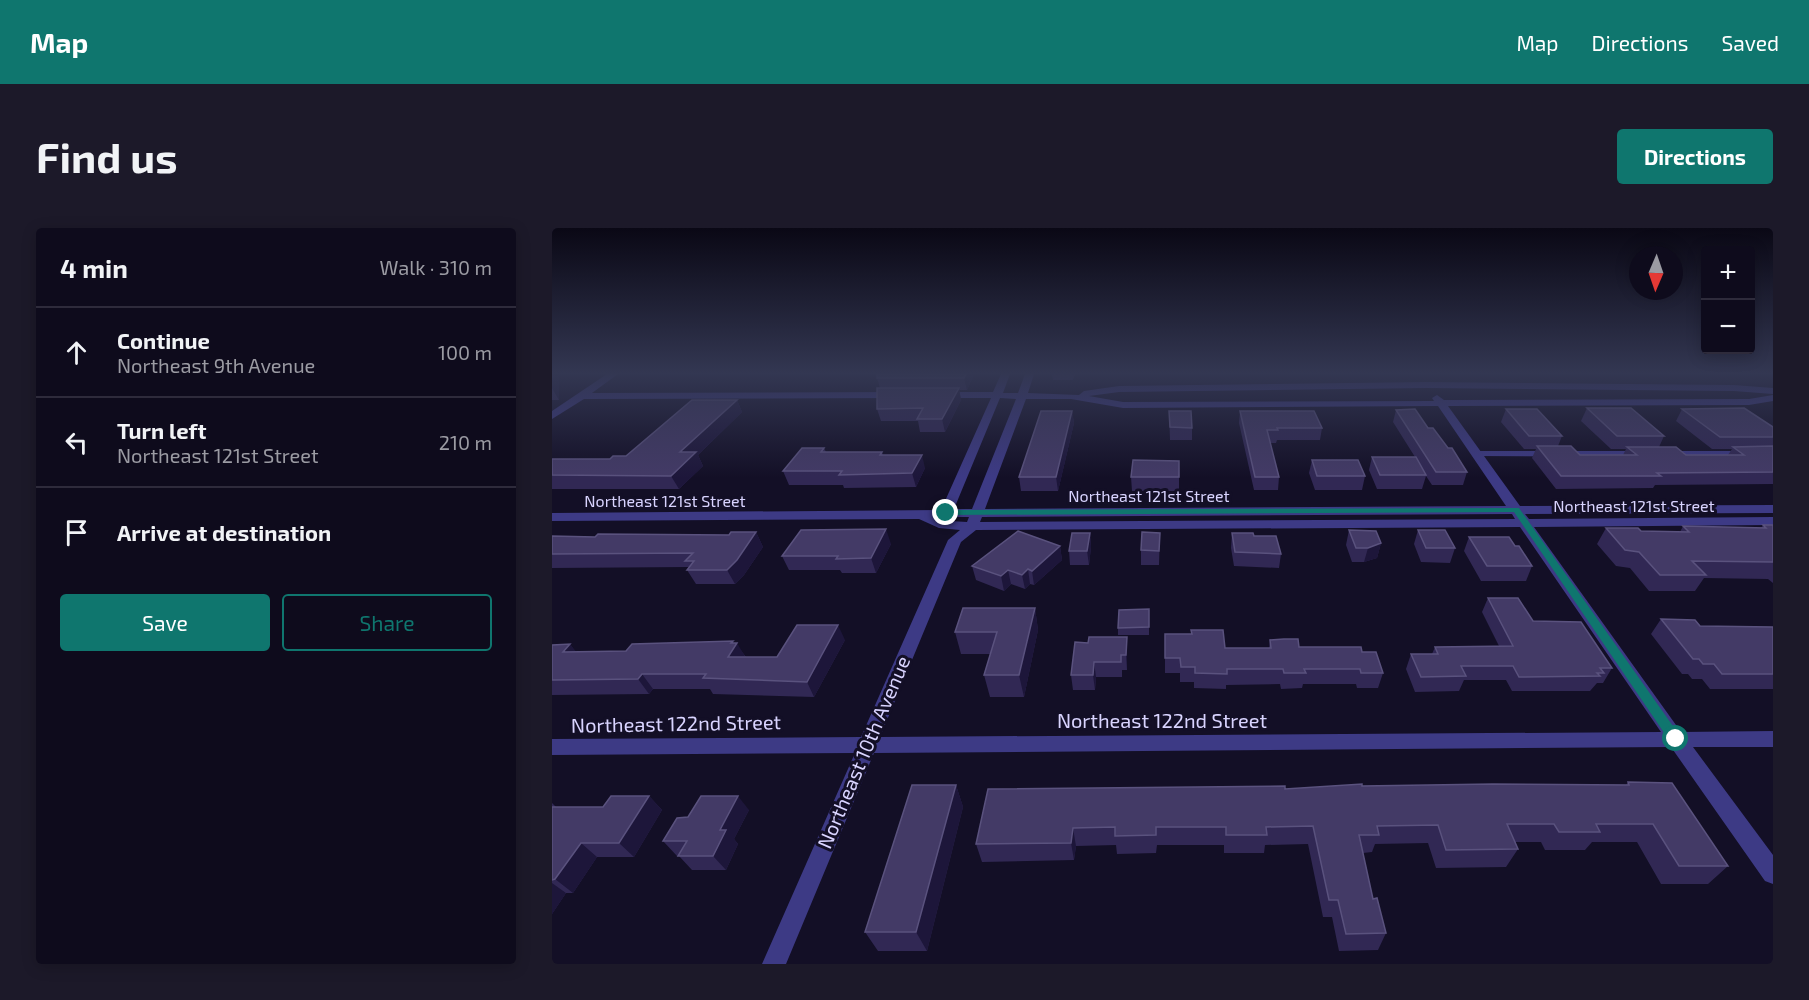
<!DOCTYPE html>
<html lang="en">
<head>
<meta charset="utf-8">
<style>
	:root { --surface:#0e0b1c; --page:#1c1929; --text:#f1f3f6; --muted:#9b9ba3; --line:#2e2b3b; --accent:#0f766e }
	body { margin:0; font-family:"Exo 2",sans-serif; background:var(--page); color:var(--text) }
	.controls { position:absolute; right:18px; top:18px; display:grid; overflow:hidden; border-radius:6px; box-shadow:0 3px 15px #0003 }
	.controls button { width:54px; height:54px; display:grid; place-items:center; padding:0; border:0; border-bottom:2px solid var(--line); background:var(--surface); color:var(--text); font:30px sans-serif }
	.compass { position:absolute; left:1077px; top:18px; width:54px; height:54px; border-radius:50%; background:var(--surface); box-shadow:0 3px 15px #0003; rotate:182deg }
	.stop { position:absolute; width:18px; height:18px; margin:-14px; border:4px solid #0f766e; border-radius:50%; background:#fff }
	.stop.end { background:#0f766e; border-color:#fff; box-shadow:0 2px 6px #0008 }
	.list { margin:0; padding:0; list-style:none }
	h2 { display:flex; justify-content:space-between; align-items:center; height:78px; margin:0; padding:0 24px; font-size:26px }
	h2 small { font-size:20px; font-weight:400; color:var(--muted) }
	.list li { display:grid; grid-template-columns:39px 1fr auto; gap:18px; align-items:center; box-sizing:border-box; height:90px; padding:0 24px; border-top:2px solid var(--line) }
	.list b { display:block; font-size:22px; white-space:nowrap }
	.list p { margin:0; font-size:20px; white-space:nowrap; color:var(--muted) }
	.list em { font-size:20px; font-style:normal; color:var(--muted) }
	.actions { display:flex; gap:12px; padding:18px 24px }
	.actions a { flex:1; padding:14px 0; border:2px solid var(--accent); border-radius:6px; text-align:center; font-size:21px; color:var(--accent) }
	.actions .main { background:var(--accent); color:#fff }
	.icon { flex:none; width:33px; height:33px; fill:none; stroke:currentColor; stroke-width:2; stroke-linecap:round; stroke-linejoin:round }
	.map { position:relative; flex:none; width:1221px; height:736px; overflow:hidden; border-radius:6px }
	header { display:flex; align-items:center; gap:36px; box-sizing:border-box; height:84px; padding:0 30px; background:var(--accent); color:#fff }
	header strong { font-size:28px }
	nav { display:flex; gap:33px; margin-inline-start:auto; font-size:21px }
	.intro { display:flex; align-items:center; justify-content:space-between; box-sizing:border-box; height:144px; padding:0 36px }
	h1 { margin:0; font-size:42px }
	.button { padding:15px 27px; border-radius:6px; background:var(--accent); color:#fff; font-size:21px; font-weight:700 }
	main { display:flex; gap:36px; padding:0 36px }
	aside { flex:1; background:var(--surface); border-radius:6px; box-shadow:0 3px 15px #0003 }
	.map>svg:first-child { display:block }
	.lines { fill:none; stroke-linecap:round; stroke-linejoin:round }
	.service { fill:#3d3a85; fill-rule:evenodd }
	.minor { fill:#3d3a85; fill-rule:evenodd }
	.wall { fill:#312854 }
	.shaded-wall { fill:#1d163a }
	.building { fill:#433a66; stroke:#5a527e; stroke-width:1.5 }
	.route { fill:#0f766e }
	.labels { text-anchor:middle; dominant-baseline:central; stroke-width:6; stroke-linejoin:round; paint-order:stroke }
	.street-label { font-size:16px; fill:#d9d4ff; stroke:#130f26 }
	.near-street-label { font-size:20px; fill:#d9d4ff; stroke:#130f26 }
</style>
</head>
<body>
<header>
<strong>Map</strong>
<nav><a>Map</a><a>Directions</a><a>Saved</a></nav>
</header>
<div class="intro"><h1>Find us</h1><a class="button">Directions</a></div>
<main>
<aside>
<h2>4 min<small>Walk · 310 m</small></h2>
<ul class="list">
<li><svg class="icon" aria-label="ahead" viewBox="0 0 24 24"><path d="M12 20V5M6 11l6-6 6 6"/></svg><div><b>Continue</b><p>Northeast 9th Avenue</p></div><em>100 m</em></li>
<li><svg class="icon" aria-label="left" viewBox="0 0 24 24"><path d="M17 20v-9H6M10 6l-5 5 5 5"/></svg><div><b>Turn left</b><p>Northeast 121st Street</p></div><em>210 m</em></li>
<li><svg class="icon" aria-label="arrive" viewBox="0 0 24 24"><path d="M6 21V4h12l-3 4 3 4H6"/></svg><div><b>Arrive at destination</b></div></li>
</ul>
<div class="actions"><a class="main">Save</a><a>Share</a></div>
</aside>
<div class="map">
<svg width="1221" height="736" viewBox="0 0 1221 736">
	<rect width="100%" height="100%" fill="#130f26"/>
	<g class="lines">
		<path class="service" d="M925,223h163l5,3 -5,3 -166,-1v-4z
			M1117,223h104v6l-107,-1v-4z"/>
		<path class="minor" d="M55,146h11l-26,19 306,-1 5,3 -5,3 -314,1 -32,20v-8z
			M449,146h9l-7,19h15l7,-19h9l-6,19 51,2 5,-4 35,-5 307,-4 308,3 39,3v6l-39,-3 -308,-3 -307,4 -30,4 34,6 311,-1 -2,-3 5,-3 7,5 305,-1 24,-4v6l-24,4 -301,1 72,100 253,-1v8l-248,1 4,5 244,-2v8l-239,2 147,205 92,-1v16h-80l80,108v29l-8,-3 -94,-134 -797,6 -88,211h-24l93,-211 -303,2v-16l309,-2 87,-197 12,-10 -21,-2 -20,-9 -367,2v-8l389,-3 50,-112h-51l-5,-3 5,-3h53zM448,170l16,1 -44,110h-18zM474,171h45l52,9 315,-2 68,100 -521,3zM960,286l3,5 -535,3 2,-5zM400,289h17l-2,5 -17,-1zM968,299l141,205 -781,5 81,-195 15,-12z"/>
	</g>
	<path class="wall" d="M0,146h7v26h-7z
		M422,146l-7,16h-8l2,10 -16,32h-25l-2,-11h-37l-4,-12 3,-21 -3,-10z
		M500,146h23l-2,6h-20z
		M185,172l5,12 -44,43 5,11 -24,23h-127v-30h58l16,-3z
		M1035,180l77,28 -5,11 27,8h42l4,-6h-20l-36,-28 6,-12 91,18v57l-118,1 -2,3 -97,1 -24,-31 4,-9h-12l-23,-27 5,-13 56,27 -4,10 22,9h43l3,-6h-15l-30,-28z
		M844,182l32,18 20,20 19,24 -4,13h-31l-6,-9 -4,13h-45l-8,-19 3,-13h43l-22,-35z
		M520,183l2,12 -16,68h-37l-2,-14z
		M617,183l23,17v12h-22z
		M688,183l82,17 -2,12h-43l-1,3h-6l9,34 -1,13h-24l-15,-67z
		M272,220l2,4h56l1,3 42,13 -9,19 -72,1 -1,-3h-54l-6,-14z
		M760,232l53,16 -3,14h-47l-6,-17z
		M579,249h48v14h-47z
		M1211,297h10v58l-5,-4 -64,-1 -9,13h-46l-19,-23 -14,-2 -19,-22 9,-16 35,3 39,1 3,-6 78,2z
		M797,302l32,13 -4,15 -13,4h-12l-6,-17z
		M866,302l37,18 -5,15 -29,-1 -7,-18z
		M204,304l7,15 -19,28 -9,9h-39l-9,-14 2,-3 -137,1v-32l43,1 134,-2z
		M538,305l1,14 -2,18h-19l-1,-14z
		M608,305l-1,32h-18v-15z
		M680,305l22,3 27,18 -2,14 -45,-2 -3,-18z
		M917,309l46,9 17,20 -6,15h-45l-17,-30z
		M339,316l-15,29h-34l-2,-3h-51l-7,-14z
		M508,318l2,14 -28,25 -4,-1 -5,5 -14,-5 -7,7 -28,-11 -4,-14z
		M936,370l45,23 79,47 -9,15h-6l-7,8h-78l-6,-11h-42l-5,11 -44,1 -9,-23 5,-15h21l3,-7 64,-1 -17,-34z
		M483,380l3,22 -14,67h-34l-6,-22 6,-21h-29l-6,-22z
		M597,381v26h-31v-7z
		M1109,391l39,7 73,1v62h-63l-8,-10h-10l-4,-5h-6l-31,-40z
		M613,406l60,14h44l1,-8 29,7 63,5 21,21 -5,15h-21l-1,-4h-53l-1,4 -21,1 -1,-5 -54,1v4l-32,-1v-6h-14v-9h-15z
		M575,409v33h-5v7h-26l-1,13h-22l-2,-15 17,-32z
		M293,412l-31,57 -101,-3 -3,-5h-57l-4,5 -97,1v-50l18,-1 5,8 51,-1 109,-8 11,14h31z
		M1076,554l100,84 -20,18h-47l-24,-42h-45l-7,8h-40l-4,-8h-26l3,7 -12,18 -70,1 -8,-25 -53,1 -3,8 -9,1 10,46 13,34 -8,17 -39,1 -7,-34h-9l-15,-73 -43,1 -1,8h-40v-8h-67l-1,8 -39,1 -1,-9 -40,1 -2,14 -92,2 -6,-18 309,-55 77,-3 264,-1z
		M404,557l7,22 -36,144h-49l-13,-19z
		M97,568l13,14 -28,47h-37l-24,36h-7l-14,21v-111l4,4h47z
		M197,582l-15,29 4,5 -12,26h-34l-13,-14h-2l-14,-15 25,-24z"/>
	<path class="shaded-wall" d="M0,146h7v26l-7,-12z
		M414,146h8l-7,16 -3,-12z
		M407,160l2,12 -16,32 -3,-13z
		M185,172l5,12 -44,43 5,11 -24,23 -8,-13 9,-24z
		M520,183l2,12 -16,68 -2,-14z
		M370,227l3,13 -9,19 -4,-14z
		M334,301l5,15 -15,29 -5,-15z
		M204,304l7,15 -19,28 -9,9 -8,-14z
		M538,305l1,14 -2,18 -2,-14z
		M829,315l-4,15 -13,4 4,-14z
		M508,318l2,14 -28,25 -2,-14z
		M476,341l2,15 -5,5 -3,-14z
		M456,342l3,14 -7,7 -3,-15z
		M483,380l3,22 -14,67 -5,-22z
		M286,397l7,15 -31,57 -7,-15z
		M575,409v33l-1,-15z
		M181,413l3,4 1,-2 9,15 -18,-1 3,-14z
		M18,416l12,15 -19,-7z
		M542,434l2,15 -1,13 -2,-15z
		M90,446l11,15 -4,5 -11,-15z
		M404,557l7,22 -36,144 -11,-19z
		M97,568l13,14 -28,47 -15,-14z
		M186,568l11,14 -15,29 4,5 -12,26 -13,-14 7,-26z
		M521,600l3,18 -2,14 -3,-17z
		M29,615l16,14 -24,36 -18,-14z
		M0,655l14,10 -14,21z"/>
	<path class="building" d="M325,146h89l-2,4h-87z
		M325,160h82l-17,31h-25l6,-11 -46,1z
		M140,172h45l-57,52h16l-25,24 -119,-1v-16h58l3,-3h13z
		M1035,180h44l33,28h-47z
		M1192,180l29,19v10h-53l-38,-28z
		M863,181l13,19h5l15,20h4l15,24h-31l-40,-62z
		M954,181h31l25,27h-33z
		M489,183h31l-16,66h-37z
		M617,183h22l1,17 -22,-1z
		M688,183h74l8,17h-45l1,2h-11l12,47h-24z
		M985,218h34l9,9h57l-10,-8h49l10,8h58l-11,-8 40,-1v26l-116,1 4,3h-100z
		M250,220h22l-3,4h61l-2,3h42l-10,18 -73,2 3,-4h-59z
		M820,229h44l10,18h-46z
		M581,232l46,1v16h-48z
		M760,232h46l7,16h-48z
		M1211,297h10v37l-81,-1 14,14h-46l-21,-23 -14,-2 -19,-22h32l3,3 48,1 -6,-6 83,2z
		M334,301l-15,29 -35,1 2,-3h-56l19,-26z
		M797,302l27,1 5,12 -13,5h-12z
		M866,302h27l10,18h-29z
		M466,303l42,15 -28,25 -4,-2 -6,6 -14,-5 -7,6 -29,-10z
		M179,304h25l-19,28 -10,10h-40l7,-9h-9l8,-8 -141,1v-18l43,1 3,-3 131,1z
		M590,304l18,1 -1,18 -18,-1z
		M520,305h18l-3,18h-18z
		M680,305h21l1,3h22l5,18 -46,-2z
		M917,309h40l6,9h4l13,20h-45z
		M936,370h30l15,23 48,1 31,46h-12l4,5h-7l3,3 -81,1 -6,-11h-52l5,10 -45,1 -10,-23h27l-3,-7 78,-1z
		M411,380h72l-16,67h-35l13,-43h-42z
		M597,381v18l-31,1 1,-18z
		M1109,391l34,1 5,6 73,1v47h-51l-8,-10h-11l-4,-5h-6z
		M245,397h41l-31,57 -104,-4 3,-4h-64l-4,5 -86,1v-35l18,-1 -7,8 63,-1 6,-7 101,-3 -2,2h6l-9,14h49z
		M639,402h32l2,18h46l-1,-8 14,-1h14l1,8h62l1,5h14l7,21h-22l-1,-4h-56l2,4h-22l-1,-4h-56v5l-32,-1v-6h-14l-1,-9h-15v-24h27z
		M537,409h38l-1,18h-5v7h-27l-1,13h-22l4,-33 13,1z
		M1076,554l44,1 56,83h-49l-26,-42h-57l4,8h-41l-5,-8h-47l11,25 -72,1 -8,-25 -61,1 2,9h-20l14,64 4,-1 9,35 -40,1 -8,-34h-9l-16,-74 -47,1 1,8h-41v-8h-70v8l-41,1v-9l-42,1 -2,15 -95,1 12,-55 297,-3v3l77,-5v2l131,-2 136,1z
		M360,557h44l-40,147h-51z
		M59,568h38l-30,47h-38l-26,36 -3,1v-73h51z
		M149,568h37l-18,34h6l-13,26h-35l9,-15h-24l14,-23 11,-1z"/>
	<linearGradient id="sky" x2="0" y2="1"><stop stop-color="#0a0815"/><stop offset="0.58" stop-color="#333752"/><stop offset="1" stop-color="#333752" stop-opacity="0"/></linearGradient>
	<rect width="1221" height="250" fill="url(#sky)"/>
	<path class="route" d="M967,280l161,228v7h-9l-157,-231 -568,3 -4,-2 4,-3z"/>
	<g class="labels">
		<g class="street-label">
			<text x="597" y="267">Northeast 121st Street</text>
			<text x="113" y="272">Northeast 121st Street</text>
			<text x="1082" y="277">Northeast 121st Street</text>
		</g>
		<g class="near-street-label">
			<text x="610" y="492">Northeast 122nd Street</text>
			<text transform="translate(124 495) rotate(-1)">Northeast 122nd Street</text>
			<text transform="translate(311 524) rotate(-67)">Northeast 10th Avenue</text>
		</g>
	</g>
</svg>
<div class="controls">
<button>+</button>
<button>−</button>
</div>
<svg class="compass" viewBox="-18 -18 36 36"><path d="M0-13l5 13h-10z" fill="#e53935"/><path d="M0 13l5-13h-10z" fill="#9b9ba3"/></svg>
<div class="stop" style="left:1124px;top:511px"></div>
<div class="stop end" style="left:394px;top:285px"></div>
</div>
</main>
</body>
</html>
